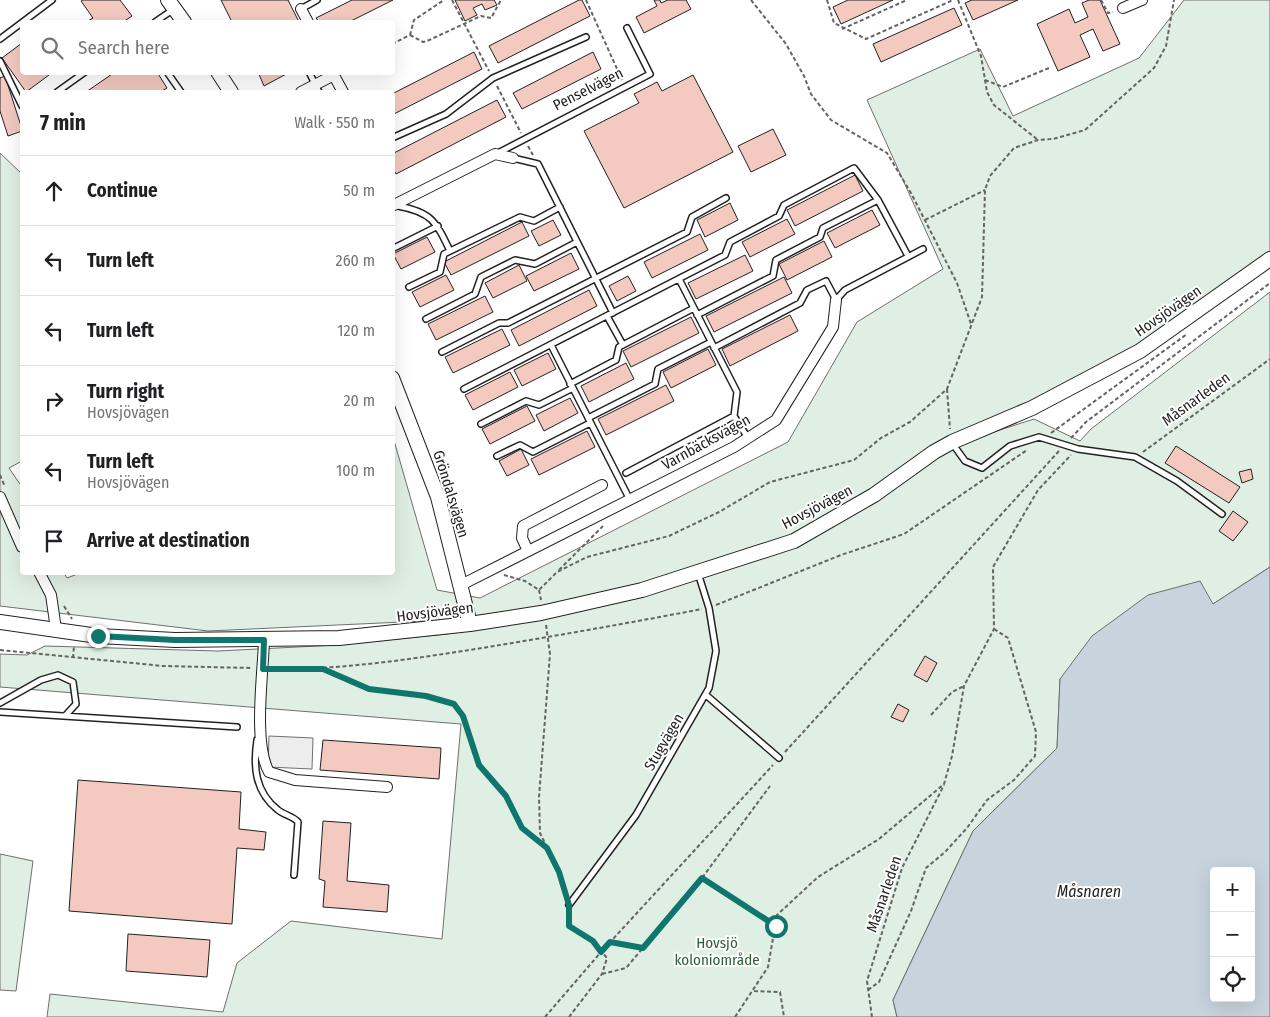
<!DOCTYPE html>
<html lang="en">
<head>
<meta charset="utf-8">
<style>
	:root { --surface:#fff; --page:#f6f6f6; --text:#202124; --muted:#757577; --line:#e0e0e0 }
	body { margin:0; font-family:"Fira Sans Condensed",sans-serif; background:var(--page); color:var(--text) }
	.controls { position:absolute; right:15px; bottom:15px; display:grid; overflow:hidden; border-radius:5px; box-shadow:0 5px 20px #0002 }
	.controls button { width:45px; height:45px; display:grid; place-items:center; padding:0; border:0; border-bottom:1px solid var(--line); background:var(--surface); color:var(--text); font:25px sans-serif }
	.stop { position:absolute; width:15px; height:15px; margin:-11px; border:4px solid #0f766e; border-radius:50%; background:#fff }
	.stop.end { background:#0f766e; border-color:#fff; box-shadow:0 1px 5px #0008 }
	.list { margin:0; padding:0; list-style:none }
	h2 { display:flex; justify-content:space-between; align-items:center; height:65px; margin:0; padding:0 20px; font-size:21px }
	h2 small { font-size:16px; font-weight:400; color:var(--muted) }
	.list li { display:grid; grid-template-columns:32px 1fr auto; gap:15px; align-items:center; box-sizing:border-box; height:70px; padding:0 20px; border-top:1px solid var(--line) }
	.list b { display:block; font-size:19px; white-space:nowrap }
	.list p { margin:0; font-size:16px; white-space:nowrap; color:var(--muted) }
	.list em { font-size:16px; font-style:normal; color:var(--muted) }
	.icon { flex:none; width:28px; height:28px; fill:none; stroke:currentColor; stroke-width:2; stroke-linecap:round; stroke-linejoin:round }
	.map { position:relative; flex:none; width:1270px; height:1017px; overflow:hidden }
	.search { position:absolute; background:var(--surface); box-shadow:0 5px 20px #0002; left:20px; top:20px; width:375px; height:55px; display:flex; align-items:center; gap:12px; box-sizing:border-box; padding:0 18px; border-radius:5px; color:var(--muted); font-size:19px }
	.panel { position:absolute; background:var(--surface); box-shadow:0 5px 20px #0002; left:20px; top:90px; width:375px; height:485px; border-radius:5px }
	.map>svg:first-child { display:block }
	.green { fill:#e0efe3; stroke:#6f6f6f }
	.parking { fill:#ededed; stroke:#6f6f6f }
	.water { fill:#c7d3dd; stroke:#6f6f6f; fill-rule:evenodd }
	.building { fill:#f3c9c0; stroke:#222 }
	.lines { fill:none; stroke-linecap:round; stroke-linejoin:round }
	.lane-casing { stroke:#222; stroke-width:8 }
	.street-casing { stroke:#222; stroke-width:12 }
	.secondary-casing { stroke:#222; stroke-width:16 }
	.path { stroke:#646464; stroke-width:2; stroke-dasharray:4 2.5; stroke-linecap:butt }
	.lane { stroke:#fff; stroke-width:5 }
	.street { stroke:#fff; stroke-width:10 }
	.secondary { stroke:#fff; stroke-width:14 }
	.route { stroke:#0f766e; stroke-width:6 }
	.labels { text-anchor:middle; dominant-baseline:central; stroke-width:4; stroke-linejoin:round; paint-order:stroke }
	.street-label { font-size:15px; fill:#222; stroke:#fff }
	.park-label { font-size:15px; fill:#2f5e38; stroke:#fff }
	.water-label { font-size:16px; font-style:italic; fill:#222; stroke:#fff }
</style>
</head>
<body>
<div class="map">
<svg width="1270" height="1017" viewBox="0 0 1270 1017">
	<rect width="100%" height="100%" fill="#fff"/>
	<path class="green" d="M1184,0h86v259l-131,89 -353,192 -147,44 -101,23 -92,13 -238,11 -208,-25v-453l22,21v287l-13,7 13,19v85l42,1 3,5 16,-6h309l1,-135 44,153 43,8 308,-156 69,-120 86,-53 -76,-169 113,-51 33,67 126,-58z
		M1270,292v275l-57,37 -153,75 -3,69 -84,83 -80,169 4,17h-850l3,-23 173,18 14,-49 54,-42 151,18 19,-215 -461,-37v-33l27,1 18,-9 173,5 119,-6 110,-11 105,-18 233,-68 168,-103 81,-26 46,22 11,-12z
		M0,854l33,7 -17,130 -16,-1z"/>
	<path class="parking" d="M269,736l44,2 -1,31 -44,-2z"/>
	<path class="water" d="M1270,567v450h-373l-4,-17 80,-169 84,-83 3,-69 32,-43 56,-41 52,-14 13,23zM1214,871h37v127h-37z"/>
	<path class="building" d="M83,0h37l12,16 -9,6h-37l7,-4 -12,-17z
		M221,0h67l11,22h-67z
		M352,0h41l-44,22h-30l-3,-4z
		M455,0h39l3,5 -12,5 -3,-6 -9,4 4,7 -12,6z
		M579,0h3l8,16 -92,47 -9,-17z
		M654,0h6l1,3 7,-3h18l5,9 -47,24 -8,-16 21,-11z
		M848,0h45l-52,24 -8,-17z
		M972,0h46l-45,20 -8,-17z
		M1089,0h11l20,44 -17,7 -10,-22 -13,6 10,22 -32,14 -21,-47 32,-15 6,14 13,-6 -6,-14z
		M954,8l8,17 -81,37 -8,-18z
		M22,43v29h31l-27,20 -24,-34z
		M474,52l8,17 -90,46v-21z
		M593,52l8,17 -79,40 -9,-16z
		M115,72h42l10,16 -7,4h-74z
		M258,72h32l-26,14z
		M693,75l40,77 -109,56 -40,-77 55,-28 -5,-9 23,-12 5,9z
		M5,76l17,53v2l-14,5 -8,-25v-33z
		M497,100l9,17 -110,57 -4,-7v-13z
		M773,129l13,26 -35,17 -13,-26z
		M855,175l8,16 -68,35 -8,-16z
		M730,203l8,17 -33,17 -8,-17z
		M872,210l8,15 -45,23 -8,-15z
		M787,219l8,15 -45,23 -8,-15z
		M553,220l8,15 -22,11 -8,-15z
		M522,222l7,14 -78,39 -7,-13z
		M700,234l8,16 -56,28 -8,-16z
		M427,237l8,15 -34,17 -8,-15z
		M824,241l8,16 -45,23 -8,-16z
		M571,253l8,16 -45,22 -8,-15z
		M745,255l8,16 -57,28 -8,-16z
		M519,265l8,16 -34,17 -8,-15z
		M446,275l8,15 -34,17 -8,-15z
		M628,276l8,15 -19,10 -8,-15z
		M784,277l8,16 -78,39 -8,-16z
		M589,290l8,16 -78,40 -8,-16z
		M485,296l8,16 -57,28 -8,-16z
		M790,315l8,16 -68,35 -8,-17z
		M691,317l8,16 -68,34 -8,-16z
		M502,329l8,16 -57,28 -8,-16z
		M708,349l8,16 -45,23 -8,-16z
		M548,353l8,16 -34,17 -8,-16z
		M626,363l8,16 -45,23 -8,-16z
		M510,372l8,15 -45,23 -8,-15z
		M666,385l8,16 -68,34 -8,-16z
		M570,398l8,15 -34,18 -8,-16z
		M527,406l8,15 -45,23 -8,-15z
		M587,431l8,16 -56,28 -8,-16z
		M1176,446l64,41 -11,16 -64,-40z
		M521,449l8,16 -22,11 -8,-15z
		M1251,469l2,10 -11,4 -3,-11z
		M1233,511l15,11 -15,19 -14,-10z
		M925,656l12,7 -10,19 -13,-7z
		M898,704l11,6 -6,12 -12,-5z
		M323,740l118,8 -2,31 -119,-9z
		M78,780l163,12 -2,37 27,3 -2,18 -27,-2 -5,76 -163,-13z
		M323,821l28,2 -4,58 42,4 -2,27 -64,-5 2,-26 -6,-2z
		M128,934l82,6 -3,37 -81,-6z"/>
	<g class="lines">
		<g class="lane-casing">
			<path id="lane" d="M301,9l16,-9
				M155,22l19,-13
				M0,39l52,-39
				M0,61l22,45
				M167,72l14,20
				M309,72l10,20
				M57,92l28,-20
				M392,138l54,-24 47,-36 93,-41
				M496,154l154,-80 -23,-46
				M513,158l25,6 75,149
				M398,206c33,6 38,15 52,45
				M392,249l46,-23
				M679,279l58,113 -3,24 14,22
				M409,287l31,-15 4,-18 76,-37 14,4 26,-14
				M697,315l76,-39 3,-16 44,-23 3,-9 55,-28
				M607,316l16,29
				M426,319l49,-25 6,-17 34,-17 20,4 42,-22
				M551,345l79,155
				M714,348l86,-45 7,-13 19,-9 10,19 9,-10 78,-41
				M442,352l57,-29h9l179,-91 5,-15 34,-19
				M570,384l46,-24 3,-13 75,-39
				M464,389l261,-134 5,-13 49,-26 5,-11 70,-37 24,32 30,56
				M588,418l67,-34 3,-15 53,-27
				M481,424l45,-23 13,4 34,-17
				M952,443l13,18 17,7 28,-22 29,-9 39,12 57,8 42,24 45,33
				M497,456l23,-11 13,7 57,-29
				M626,473l108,-57
				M706,695l73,63
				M0,703l41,-23 17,-5 15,7 3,22 -11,12
				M0,712l237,15
				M257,740c-4,27 -2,52 21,70 6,5 15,6 20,12l-4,53
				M569,905l67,-90 73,-127 7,-37 -7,-43 -11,-35"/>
		</g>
		<g class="street-casing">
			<path id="street" d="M1123,8l19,-8
				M301,9l7,13
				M332,72l11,20
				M301,92l33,-17
				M392,206l103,-52 18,4
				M0,497l22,50
				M528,551l-6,-13 1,-12 79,-41
				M39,572l12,23 5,34
				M461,585l273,-138 42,-27 57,-93 3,-27
				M264,641c-1,33 -11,103 5,131l26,8 92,7"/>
		</g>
		<g class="secondary-casing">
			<path id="secondary" d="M168,0l16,22
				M218,72l13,20
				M392,378l46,119 32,127
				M0,622l98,14 77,4 164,-2 131,-14 71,-11 101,-23 152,-49 80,-46 60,-43 18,-10 80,-34 108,-57 130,-92"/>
		</g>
		<path class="path" d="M452,0l37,71
			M586,0l36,80
			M751,0l35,44 18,32 7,18 20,26 56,33 24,40 46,90 14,41
			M827,0l7,23 32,16 87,-39
			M958,0l23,56 6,36 7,13 44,35
			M1101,0l7,13 5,-1
			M842,29l65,-29
			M410,35l13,7 4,-1 54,-25 10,2 10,-18
			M410,35l4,-15 30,-20
			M392,44l18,-9
			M985,80l18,7 46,-19
			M497,86l24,47
			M528,146l5,9
			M925,220l60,-30
			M947,389l3,40
			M1051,433l136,-99
			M1071,438l15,-16 184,-139
			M1143,452l127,-93
			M0,475l5,12
			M559,570l44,-44
			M504,575l21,6 14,9 18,-18 30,-15 82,-21 50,-24 51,-30 84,-22 27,-22 29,-16 37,-33 35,-92 3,-107 5,-14 24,-28 24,-8 15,-1 32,-9 69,-62 12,-22 8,-46
			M539,590l2,10
			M716,605l125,-50 63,-21 123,-84
			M64,606l8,13
			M546,625l4,29 -11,143 1,36 19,39 7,23
			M0,650l163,16 89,2
			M73,658l1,-12
			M271,669c71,1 141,-10 211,-21 73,-12 147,-25 220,-39
			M324,670l45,19 57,7 28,8 9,12 16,49 27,32 16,30 23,20
			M931,715l21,-23 12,-6
			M785,752l274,-301
			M702,878l73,48
			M610,942l32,5
			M602,974l24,-6 76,-90 68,-92
			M868,990l11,-8 32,-71 15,-43 19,-16 22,-24 20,-28 27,-20 21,-24 1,-24 -28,-94 -14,-9
			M754,991l26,1 4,25
			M545,1017l56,-65 172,-187
			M569,1017l33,-43 5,-16 -14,-17 -24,-15v-14
			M735,1017l33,-50 9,-52 41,-38 61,-38 65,-55 8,-28 12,-70 30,-57 -1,-62 45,-77 33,-35
			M872,1017l-5,-36 35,-113 42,-83"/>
		<use href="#lane" class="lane"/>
		<use href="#street" class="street"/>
		<use href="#secondary" class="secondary"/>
	</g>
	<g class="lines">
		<path class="route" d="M98,636l77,4h89l-1,29h60l46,20 57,7 28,8 9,12 16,49 27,31 16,32 25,20 12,24 10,33v21l24,15 8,11 9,-10 33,6 59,-70 74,48"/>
	</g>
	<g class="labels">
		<g class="street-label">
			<text transform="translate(588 89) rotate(-27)">Penselvägen</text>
			<text transform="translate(1168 311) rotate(-35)">Hovsjövägen</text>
			<text transform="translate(1196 399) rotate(-36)">Måsnarleden</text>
			<text transform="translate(706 442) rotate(-29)">Varnbäcksvägen</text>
			<text transform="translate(451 494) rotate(73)">Gröndalsvägen</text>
			<text transform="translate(817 507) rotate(-28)">Hovsjövägen</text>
			<text transform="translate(435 612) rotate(-7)">Hovsjövägen</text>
			<text transform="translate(664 742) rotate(-60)">Stugvägen</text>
			<text transform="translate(884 894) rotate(-71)">Måsnarleden</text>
		</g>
		<g class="park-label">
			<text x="717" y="943">Hovsjö<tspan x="717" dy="17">koloniområde</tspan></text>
		</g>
		<g class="water-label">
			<text x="1089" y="891">Måsnaren</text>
		</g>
	</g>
</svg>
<div class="controls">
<button>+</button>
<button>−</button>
<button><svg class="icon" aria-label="locate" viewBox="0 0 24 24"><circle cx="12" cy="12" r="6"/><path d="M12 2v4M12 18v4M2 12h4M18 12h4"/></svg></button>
</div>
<div class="stop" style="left:776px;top:926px"></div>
<div class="stop end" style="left:98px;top:636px"></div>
<div class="search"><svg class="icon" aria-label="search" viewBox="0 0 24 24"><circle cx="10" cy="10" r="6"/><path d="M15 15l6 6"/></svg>Search here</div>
<section class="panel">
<h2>7 min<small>Walk · 550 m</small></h2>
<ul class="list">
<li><svg class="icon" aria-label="ahead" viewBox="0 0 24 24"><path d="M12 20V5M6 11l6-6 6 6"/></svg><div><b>Continue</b></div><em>50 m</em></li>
<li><svg class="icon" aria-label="left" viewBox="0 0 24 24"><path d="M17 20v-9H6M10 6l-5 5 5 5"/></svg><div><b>Turn left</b></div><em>260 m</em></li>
<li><svg class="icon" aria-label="left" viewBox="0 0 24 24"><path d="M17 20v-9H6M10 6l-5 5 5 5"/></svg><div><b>Turn left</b></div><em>120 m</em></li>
<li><svg class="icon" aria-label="right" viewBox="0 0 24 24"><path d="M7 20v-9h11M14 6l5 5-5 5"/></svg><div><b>Turn right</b><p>Hovsjövägen</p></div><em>20 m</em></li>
<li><svg class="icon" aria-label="left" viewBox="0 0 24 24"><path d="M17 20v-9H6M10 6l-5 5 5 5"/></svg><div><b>Turn left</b><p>Hovsjövägen</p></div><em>100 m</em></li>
<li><svg class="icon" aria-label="arrive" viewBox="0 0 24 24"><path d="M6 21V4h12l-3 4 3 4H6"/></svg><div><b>Arrive at destination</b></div></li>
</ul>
</section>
</div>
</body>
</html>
